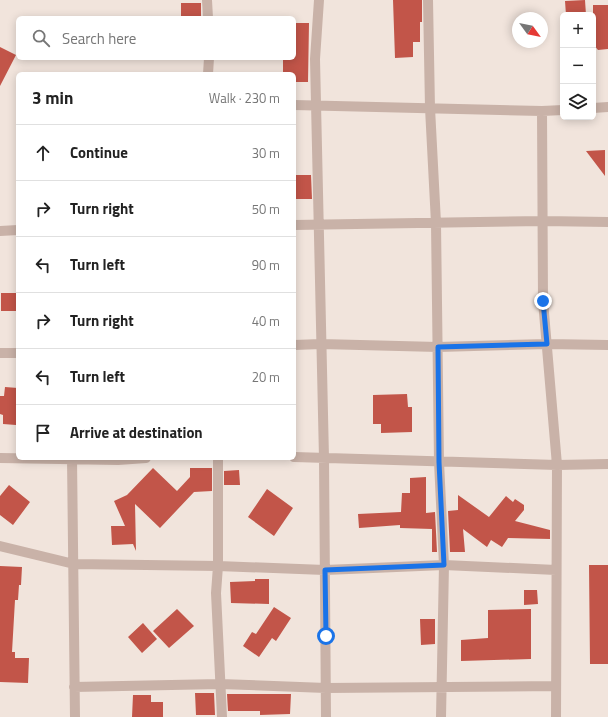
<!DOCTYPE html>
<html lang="en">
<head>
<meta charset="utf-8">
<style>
	:root { --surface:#fff; --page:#f6f6f6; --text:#222; --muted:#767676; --line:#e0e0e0 }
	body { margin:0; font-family:"Titillium Web",sans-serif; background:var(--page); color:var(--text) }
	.controls { position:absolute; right:12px; top:12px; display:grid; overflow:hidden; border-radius:6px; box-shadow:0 2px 10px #0003 }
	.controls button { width:36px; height:36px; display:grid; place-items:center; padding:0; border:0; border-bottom:1px solid var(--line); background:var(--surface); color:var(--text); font:20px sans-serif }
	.compass { position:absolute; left:512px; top:12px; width:36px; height:36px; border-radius:50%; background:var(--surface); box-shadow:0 2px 10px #0003; rotate:123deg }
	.stop { position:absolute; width:12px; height:12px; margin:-9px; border:3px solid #1a73e8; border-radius:50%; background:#fff }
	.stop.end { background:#1a73e8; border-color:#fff; box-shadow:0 1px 4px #0008 }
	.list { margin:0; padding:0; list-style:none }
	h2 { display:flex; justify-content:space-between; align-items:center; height:52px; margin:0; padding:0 16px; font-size:17px }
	h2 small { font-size:13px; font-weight:400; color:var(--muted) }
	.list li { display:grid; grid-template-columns:26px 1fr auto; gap:12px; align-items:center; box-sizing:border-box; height:56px; padding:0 16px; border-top:1px solid var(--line) }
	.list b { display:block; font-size:15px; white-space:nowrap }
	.list em { font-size:13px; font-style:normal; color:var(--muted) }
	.icon { flex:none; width:22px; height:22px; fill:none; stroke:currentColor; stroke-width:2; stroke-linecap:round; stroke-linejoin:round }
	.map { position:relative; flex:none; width:608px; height:717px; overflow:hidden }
	.search { position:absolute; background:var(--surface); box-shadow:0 2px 10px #0003; left:16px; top:16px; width:280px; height:44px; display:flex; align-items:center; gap:10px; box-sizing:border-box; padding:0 14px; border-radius:6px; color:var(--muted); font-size:15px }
	.panel { position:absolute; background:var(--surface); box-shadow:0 2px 10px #0003; left:16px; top:72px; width:280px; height:388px; border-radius:6px }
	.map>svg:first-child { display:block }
	.building { fill:#c25549 }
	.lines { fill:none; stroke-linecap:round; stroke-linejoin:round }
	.minor { stroke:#c9b2a8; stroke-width:10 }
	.route { stroke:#1a73e8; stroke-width:5 }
</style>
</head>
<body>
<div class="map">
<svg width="608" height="717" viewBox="0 0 608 717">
	<rect width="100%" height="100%" fill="#f1e4dc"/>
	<path class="building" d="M393,0h29v22h-2v20h-7v15l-18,1z
		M585,0l1,15h-20l-1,-14z
		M181,3h20v15h-20z
		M593,5h15v44l-10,1 -5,-6z
		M295,23h14l-1,59h-14v-8h-11v-16h11z
		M0,47l16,8 -16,31z
		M605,150v26l-19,-25z
		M294,175h17l1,24h-18z
		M1,293h17v18h-17z
		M5,387l13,1v28l-2,-1v10l-13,-1v-9l-3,-1v-18h4z
		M407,394l1,13h4v25l-31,1v-9h-8v-29z
		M153,468l24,23 13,-14v-9h22v23l-18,1 -34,36 -25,-24 1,47 -3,-7 -21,1 -1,-19h14l-11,-25 13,-6z
		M239,470l1,15h-16v-14z
		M426,477v36l9,-1 2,40h-5v-23l-32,-1v-3l-41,3 -1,-14 43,-2 1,-19h8v-15z
		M9,485l21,17 -17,23 -13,-10v-19z
		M267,489l26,19 -19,28 -26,-19z
		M458,495l31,22 17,-21 7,6 2,-3 9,6v5l-9,11 35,9v9l-42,-1 -6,9 -11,-7 -4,7 -24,-18 2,23h-15l-2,-41 10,-1z
		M589,565h19v99h-18z
		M0,566l22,1 -1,18h-2l-1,15h-3l-3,52h3v6h14l-1,25 -28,-1z
		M255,579h14v25l-38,-1 -1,-21 25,-1z
		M524,590h13l1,14 -14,1z
		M274,607l17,11 -15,23 -4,-3 -13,19 -16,-11 9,-14 4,2z
		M177,609l17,17 -25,22 -16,-17z
		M531,609v50l-70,2v-21l27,-2v-28z
		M420,619h15v25l-14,1z
		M143,623l14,16 -15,14 -14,-16z
		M195,693h19l1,22h-19z
		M227,694h64l-1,20 -30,1v-4h-32z
		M133,695h18v7h12v15h-31z"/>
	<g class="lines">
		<path class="minor" d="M207,0l1,18
			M319,0l-4,59 9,399 2,259
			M428,0l2,108 6,115 3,239 5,103 -3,152
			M208,74l1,-16
			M294,105l248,6 21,-1
			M593,108l15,-1
			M542,111l1,190 14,164 -1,252
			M294,225l249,-4 65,1
			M0,231l18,-1
			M294,345l27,-1 117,3 109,-3 61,1
			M0,353h18
			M294,457l263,8 51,-1
			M0,458l118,2 28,-2
			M72,458l3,259
			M218,458v108l-2,27 6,124
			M0,546l74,18 144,2 107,4 119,-5 112,5
			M74,687l146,-3 106,4 230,-2"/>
	</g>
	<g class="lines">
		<path class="route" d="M326,636l-1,-66 119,-5 -5,-103 -1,-115 109,-3 -4,-43"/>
	</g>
</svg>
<div class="controls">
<button>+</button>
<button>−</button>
<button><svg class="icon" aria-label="layers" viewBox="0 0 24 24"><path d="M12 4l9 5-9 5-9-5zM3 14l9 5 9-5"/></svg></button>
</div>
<svg class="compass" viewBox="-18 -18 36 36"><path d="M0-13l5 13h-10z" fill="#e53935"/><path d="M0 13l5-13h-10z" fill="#767676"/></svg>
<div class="stop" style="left:326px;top:636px"></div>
<div class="stop end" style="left:543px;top:301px"></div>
<div class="search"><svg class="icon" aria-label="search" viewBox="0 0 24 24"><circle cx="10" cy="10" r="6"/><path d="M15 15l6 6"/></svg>Search here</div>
<section class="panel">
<h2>3 min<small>Walk · 230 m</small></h2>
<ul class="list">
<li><svg class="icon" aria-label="ahead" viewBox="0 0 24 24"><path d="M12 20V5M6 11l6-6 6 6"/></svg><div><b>Continue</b></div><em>30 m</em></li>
<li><svg class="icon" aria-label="right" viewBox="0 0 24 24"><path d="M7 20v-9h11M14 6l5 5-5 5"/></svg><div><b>Turn right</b></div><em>50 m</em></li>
<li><svg class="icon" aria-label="left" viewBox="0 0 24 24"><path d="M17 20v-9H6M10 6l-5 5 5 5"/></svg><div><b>Turn left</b></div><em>90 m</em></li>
<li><svg class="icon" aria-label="right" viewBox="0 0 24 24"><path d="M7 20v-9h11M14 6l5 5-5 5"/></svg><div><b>Turn right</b></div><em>40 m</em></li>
<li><svg class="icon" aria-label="left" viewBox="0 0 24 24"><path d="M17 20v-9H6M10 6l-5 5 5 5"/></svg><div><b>Turn left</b></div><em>20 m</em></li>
<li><svg class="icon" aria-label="arrive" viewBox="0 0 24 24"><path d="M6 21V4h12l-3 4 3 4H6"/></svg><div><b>Arrive at destination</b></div></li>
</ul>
</section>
</div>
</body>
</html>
